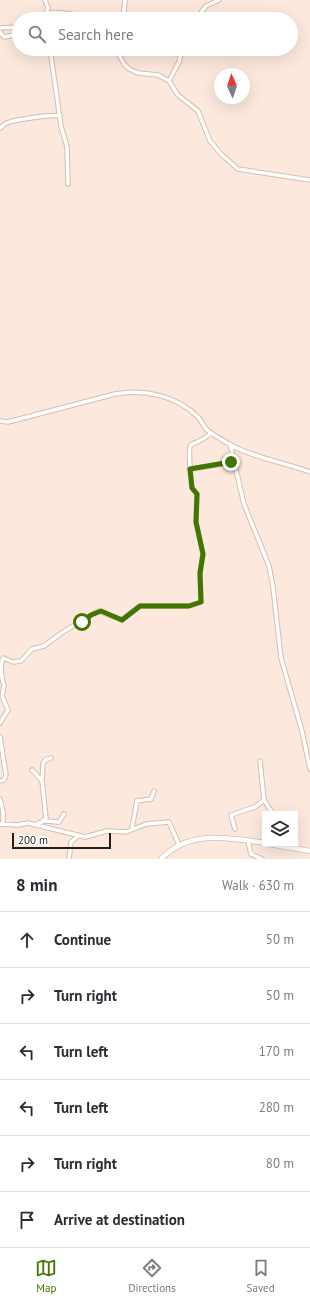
<!DOCTYPE html>
<html lang="en">
<head>
<meta charset="utf-8">
<style>
	:root { --surface:#fff; --page:#f2f2f3; --text:#2b2b33; --muted:#7c7c81; --line:#e1e1e2; --accent:#417602 }
	body { margin:0; font-family:"PT Sans",sans-serif; background:var(--page); color:var(--text) }
	.controls { position:absolute; right:12px; bottom:12px; display:grid; overflow:hidden; border-radius:0px; box-shadow:0 4px 16px #0002 }
	.controls button { width:36px; height:36px; display:grid; place-items:center; padding:0; border:0; border-bottom:1px solid var(--line); background:var(--surface); color:var(--text); font:20px sans-serif }
	.compass { position:absolute; left:214px; top:68px; width:36px; height:36px; border-radius:50%; background:var(--surface); box-shadow:0 4px 16px #0002; rotate:357deg }
	.scale { position:absolute; left:12px; bottom:10px; width:99px; box-sizing:border-box; padding-left:4px; border:2px solid #251c17; border-top:0; font-size:11px; line-height:14px; white-space:nowrap; color:#251c17; -webkit-text-stroke:3px #fff; paint-order:stroke }
	.stop { position:absolute; width:12px; height:12px; margin:-9px; border:3px solid #417602; border-radius:50%; background:#fff }
	.stop.end { background:#417602; border-color:#fff; box-shadow:0 1px 4px #0008 }
	.list { margin:0; padding:0; list-style:none }
	h2 { display:flex; justify-content:space-between; align-items:center; height:52px; margin:0; padding:0 16px; font-size:17px }
	h2 small { font-size:13px; font-weight:400; color:var(--muted) }
	.list li { display:grid; grid-template-columns:26px 1fr auto; gap:12px; align-items:center; box-sizing:border-box; height:56px; padding:0 16px; border-top:1px solid var(--line) }
	.list b { display:block; font-size:15px; white-space:nowrap }
	.list em { font-size:13px; font-style:normal; color:var(--muted) }
	.icon { flex:none; width:22px; height:22px; fill:none; stroke:currentColor; stroke-width:2; stroke-linecap:round; stroke-linejoin:round }
	.map { position:relative; flex:none; width:310px; height:859px; overflow:hidden }
	.search { position:absolute; background:var(--surface); box-shadow:0 4px 16px #0002; left:12px; right:12px; top:12px; height:44px; display:flex; align-items:center; gap:10px; box-sizing:border-box; padding:0 14px; border-radius:22px; color:var(--muted); font-size:15px }
	.sheet { height:388px; background:var(--surface) }
	nav { display:flex; justify-content:space-around; align-items:center; box-sizing:border-box; height:56px; border-top:1px solid var(--line); background:var(--surface); font-size:11px; color:var(--muted) }
	nav a { display:grid; justify-items:center; gap:2px }
	nav .on { color:var(--accent) }
	.map>svg:first-child { display:block }
	.lines { fill:none; stroke-linecap:round; stroke-linejoin:round }
	.minor-casing { stroke:#d5bdaf; stroke-width:5.5 }
	.tertiary-casing { stroke:#d5bdaf; stroke-width:6 }
	.minor { stroke:#fff; stroke-width:3.5 }
	.tertiary { stroke:#fff; stroke-width:4.5 }
	.route { stroke:#417602; stroke-width:5 }
</style>
</head>
<body>
<div class="map">
<svg width="310" height="859" viewBox="0 0 310 859">
	<rect width="100%" height="100%" fill="#fce8dd"/>
	<g class="lines">
		<g class="minor-casing">
			<path id="minor" d="M45,0l3,8 -2,6
				M44,19l2,-5c8,-4 34,1 43,5
				M123,19l2,-19
				M196,19l10,-13 13,-6
				M0,28l19,-1
				M0,32l4,5 15,-3
				M50,49l11,77 6,21 1,37
				M116,49l8,15 5,5 9,4 20,2 11,6 9,14 20,16 12,30 12,14 16,14 72,11
				M169,81l10,-19 3,-13
				M0,128c2,-1 3,-3 5,-4 6,-4 48,-10 55,-8
				M0,421l8,1 107,-28c29,-5 61,1 83,23 3,3 5,8 8,12 4,4 18,12 23,15 22,13 57,19 81,28
				M230,444l14,60 25,62 4,21 8,71 21,73 8,38
				M190,469c-2,-37 0,-17 21,-36
				M0,723l8,-13 -6,-14 2,-11c-3,-7 -4,-20 -1,-27l10,4 8,-1 11,-12 12,-3 19,-14 35,-21 24,9 18,-14h49l12,-4 -1,-29 3,-19 -7,-32 1,-28 -5,-6 -2,-19 44,-7
				M0,737l6,38 -2,5 -4,1
				M32,770l10,11
				M0,799l3,13v12
				M264,800l9,14
				M45,821l14,1 5,-8
				M38,823l4,-1 4,-4 -4,-37 1,-17 2,-4 6,-2
				M0,824l18,1 10,-2 57,14 22,-6 19,1 20,-8 23,-2 10,23
				M132,828l5,-27 14,-2 3,-8
				M235,829l-4,-14 24,-8 9,-7 -4,-39
				M248,841l3,13 11,5
				M69,859l2,-17 7,-6"/>
		</g>
		<g class="tertiary-casing">
			<path id="tertiary" d="M269,844l41,7
				M161,859c29,-30 67,-21 104,-16"/>
		</g>
		<use href="#minor" class="minor"/>
		<use href="#tertiary" class="tertiary"/>
	</g>
	<g class="lines">
		<path class="route" d="M82,622l9,-7 10,-4 21,9 18,-14h49l12,-4 -1,-29 3,-19 -7,-32 1,-28 -5,-6 -2,-19 41,-7"/>
	</g>
</svg>
<div class="controls">
<button><svg class="icon" aria-label="layers" viewBox="0 0 24 24"><path d="M12 4l9 5-9 5-9-5zM3 14l9 5 9-5"/></svg></button>
</div>
<svg class="compass" viewBox="-18 -18 36 36"><path d="M0-13l5 13h-10z" fill="#e53935"/><path d="M0 13l5-13h-10z" fill="#7c7c81"/></svg>
<div class="scale">200 m</div>
<div class="stop" style="left:82px;top:622px"></div>
<div class="stop end" style="left:231px;top:462px"></div>
<div class="search"><svg class="icon" aria-label="search" viewBox="0 0 24 24"><circle cx="10" cy="10" r="6"/><path d="M15 15l6 6"/></svg>Search here</div>
</div>
<section class="sheet">
<h2>8 min<small>Walk · 630 m</small></h2>
<ul class="list">
<li><svg class="icon" aria-label="ahead" viewBox="0 0 24 24"><path d="M12 20V5M6 11l6-6 6 6"/></svg><div><b>Continue</b></div><em>50 m</em></li>
<li><svg class="icon" aria-label="right" viewBox="0 0 24 24"><path d="M7 20v-9h11M14 6l5 5-5 5"/></svg><div><b>Turn right</b></div><em>50 m</em></li>
<li><svg class="icon" aria-label="left" viewBox="0 0 24 24"><path d="M17 20v-9H6M10 6l-5 5 5 5"/></svg><div><b>Turn left</b></div><em>170 m</em></li>
<li><svg class="icon" aria-label="left" viewBox="0 0 24 24"><path d="M17 20v-9H6M10 6l-5 5 5 5"/></svg><div><b>Turn left</b></div><em>280 m</em></li>
<li><svg class="icon" aria-label="right" viewBox="0 0 24 24"><path d="M7 20v-9h11M14 6l5 5-5 5"/></svg><div><b>Turn right</b></div><em>80 m</em></li>
<li><svg class="icon" aria-label="arrive" viewBox="0 0 24 24"><path d="M6 21V4h12l-3 4 3 4H6"/></svg><div><b>Arrive at destination</b></div></li>
</ul>
</section>
<nav>
<a class="on"><svg class="icon" aria-label="map" viewBox="0 0 24 24"><path d="M3 6l6-2 6 2 6-2v14l-6 2-6-2-6 2zM9 4v14M15 6v14"/></svg>Map</a>
<a><svg class="icon" aria-label="directions" viewBox="0 0 24 24"><path d="M12 3l9 9-9 9-9-9zM9 14v-3h6M13 9l2 2-2 2"/></svg>Directions</a>
<a><svg class="icon" aria-label="saved" viewBox="0 0 24 24"><path d="M7 4h10v16l-5-4-5 4z"/></svg>Saved</a>
</nav>
</body>
</html>
